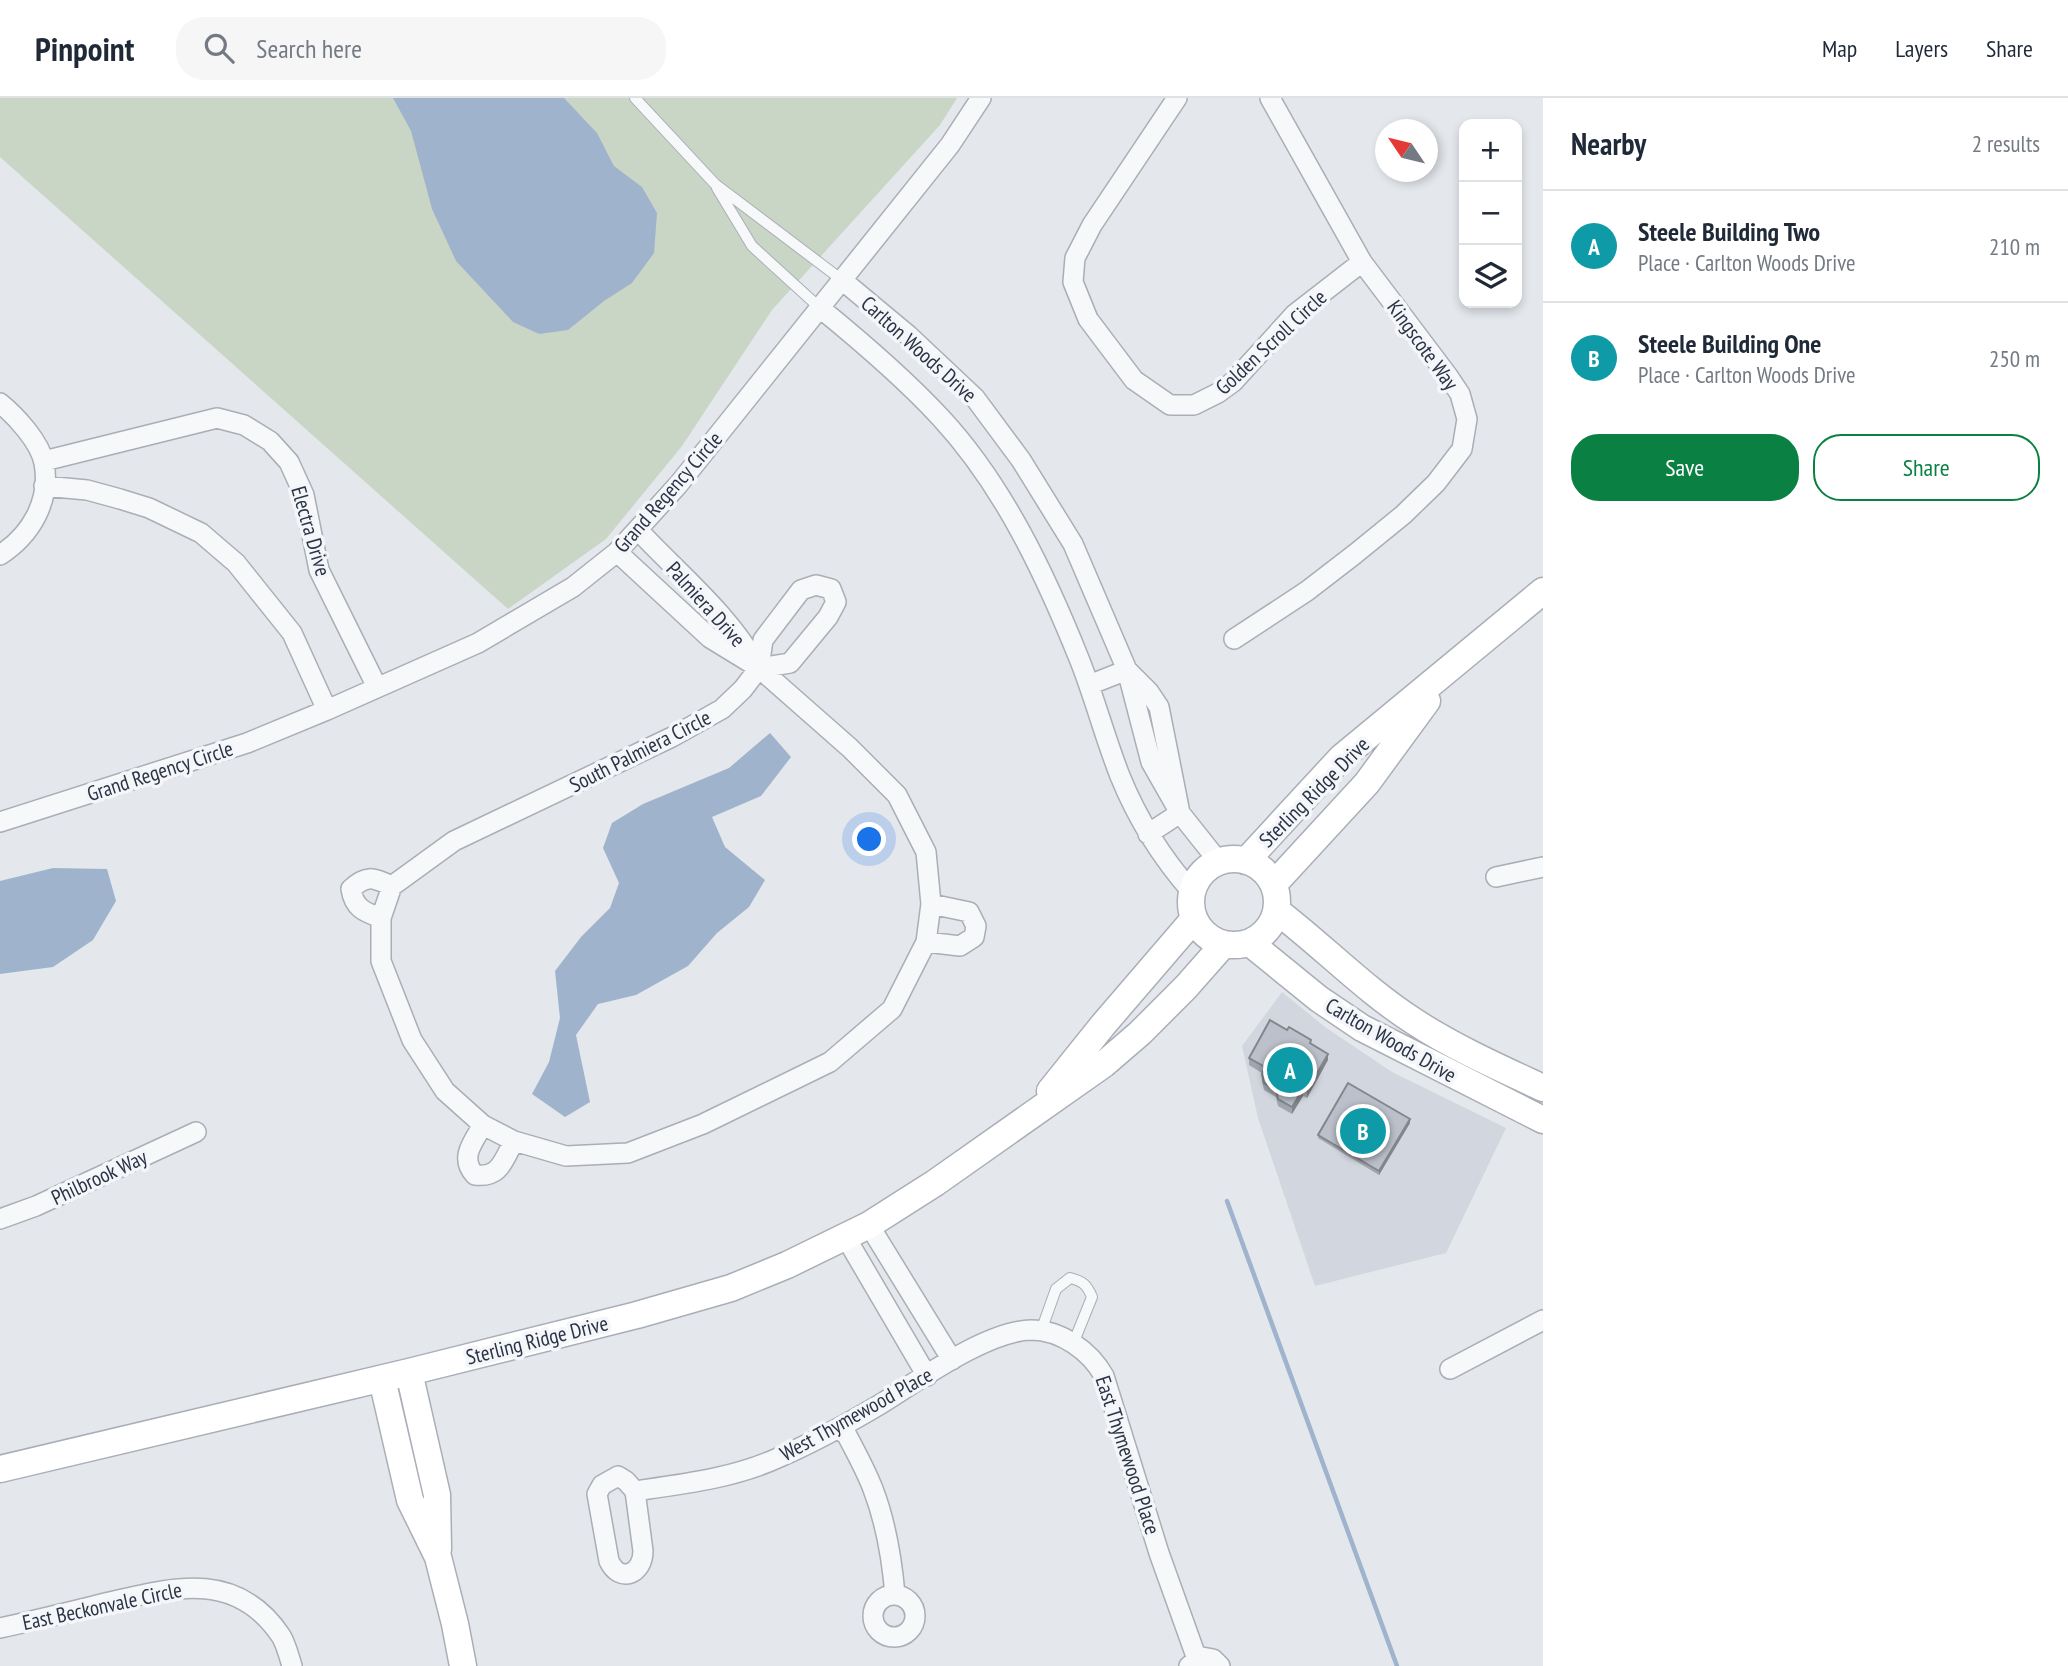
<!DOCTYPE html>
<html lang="en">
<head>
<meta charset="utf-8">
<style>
	:root { --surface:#fff; --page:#f6f6f7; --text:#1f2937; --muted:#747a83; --line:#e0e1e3; --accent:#0b8043 }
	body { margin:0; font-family:"PT Sans Narrow",sans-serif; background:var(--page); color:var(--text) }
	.controls { position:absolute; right:21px; top:21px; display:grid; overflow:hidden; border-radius:14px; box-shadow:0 4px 10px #0003 }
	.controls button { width:63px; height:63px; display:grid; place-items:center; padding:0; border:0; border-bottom:2px solid var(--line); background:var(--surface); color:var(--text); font:35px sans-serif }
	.compass { position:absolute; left:1375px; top:21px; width:63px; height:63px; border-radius:50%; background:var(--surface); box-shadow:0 4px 10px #0003; rotate:305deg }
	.you { position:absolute; left:870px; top:742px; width:24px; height:24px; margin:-18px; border:5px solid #fff; border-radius:50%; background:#1a73e8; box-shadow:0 0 0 10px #1a73e833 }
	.badge { display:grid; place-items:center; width:46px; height:46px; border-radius:50%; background:var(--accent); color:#fff; font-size:23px; font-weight:700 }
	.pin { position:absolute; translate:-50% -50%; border:4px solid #fff; box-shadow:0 2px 7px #0006 }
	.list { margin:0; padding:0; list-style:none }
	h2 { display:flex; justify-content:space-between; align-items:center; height:91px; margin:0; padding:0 28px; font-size:30px }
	h2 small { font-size:23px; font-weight:400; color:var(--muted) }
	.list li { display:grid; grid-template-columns:46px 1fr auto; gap:21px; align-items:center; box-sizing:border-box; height:112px; padding:0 28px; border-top:2px solid var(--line) }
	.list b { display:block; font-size:26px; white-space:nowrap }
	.list p { margin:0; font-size:23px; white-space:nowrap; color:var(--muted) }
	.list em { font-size:23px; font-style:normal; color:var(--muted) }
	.actions { display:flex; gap:14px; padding:21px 28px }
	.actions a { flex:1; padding:16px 0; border:2px solid var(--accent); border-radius:28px; text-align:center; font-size:24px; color:var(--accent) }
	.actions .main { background:var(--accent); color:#fff }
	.icon { flex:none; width:38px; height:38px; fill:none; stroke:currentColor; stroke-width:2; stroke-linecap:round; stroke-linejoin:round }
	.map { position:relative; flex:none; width:1543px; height:1568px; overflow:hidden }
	header { display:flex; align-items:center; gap:42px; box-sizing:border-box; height:98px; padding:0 35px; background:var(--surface); border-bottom:2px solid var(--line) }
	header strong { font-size:33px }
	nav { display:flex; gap:38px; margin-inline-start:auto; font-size:24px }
	.search { width:490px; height:63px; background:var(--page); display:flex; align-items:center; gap:18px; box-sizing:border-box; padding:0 24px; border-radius:28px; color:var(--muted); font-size:26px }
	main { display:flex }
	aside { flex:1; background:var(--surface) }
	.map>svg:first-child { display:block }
	.built { fill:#d2d6de }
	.green { fill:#c9d6c5 }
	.water { fill:#9fb4cc }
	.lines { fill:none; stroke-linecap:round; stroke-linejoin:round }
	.stream { stroke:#9fb4cc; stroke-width:4.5 }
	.lane-casing { stroke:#a9aeb7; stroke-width:12 }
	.street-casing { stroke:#a9aeb7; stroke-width:22 }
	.secondary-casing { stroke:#a9aeb7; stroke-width:29 }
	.lane { stroke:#f7f8fa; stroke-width:10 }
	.street { stroke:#f7f8fa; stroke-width:19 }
	.secondary { stroke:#fff; stroke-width:26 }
	.wall { fill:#a1a5ae }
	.shaded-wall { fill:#83868d }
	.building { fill:#bbc0ca; stroke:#83868d; stroke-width:2 }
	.labels { text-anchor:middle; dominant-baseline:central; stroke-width:7; stroke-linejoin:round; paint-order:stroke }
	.street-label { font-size:21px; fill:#2b3445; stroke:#f4f6f9 }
</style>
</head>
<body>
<header>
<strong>Pinpoint</strong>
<div class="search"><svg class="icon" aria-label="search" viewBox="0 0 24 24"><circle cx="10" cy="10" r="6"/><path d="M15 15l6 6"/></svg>Search here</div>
<nav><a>Map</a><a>Layers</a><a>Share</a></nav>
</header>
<main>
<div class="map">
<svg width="1543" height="1568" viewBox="0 0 1543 1568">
	<rect width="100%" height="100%" fill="#e4e7ec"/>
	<path class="built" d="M1282,894l43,35 67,45 114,56 -60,125 -131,33 -57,-168 -16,-72z"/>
	<path class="green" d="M0,0h957l-17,27 -168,185 -90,136 -76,93 -98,70 -508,-452z"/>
	<path class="water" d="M393,0h171l33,35 17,33 28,21 15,26 -3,40 -22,30 -28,18 -36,29 -29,4 -26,-12 -57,-61 -24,-52 -21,-78z
		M770,635l21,24 -30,39 -49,21 13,30 40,33 -16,27 -32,26 -29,33 -52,29 -38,9 -22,31 14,67 -25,15 -33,-23 17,-32 11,-44 -5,-47 26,-34 29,-29 9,-25 -16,-35 9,-25 31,-19 86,-36z
		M53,770l54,1 9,32 -23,39 -40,27 -53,7v-93z"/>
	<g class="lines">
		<path class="stream" d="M1227,1103l170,465"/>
		<g class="lane-casing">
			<path id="lane" d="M635,0l80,86 127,96
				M717,90l35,58 68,62
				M1041,1233l15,-42 14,-11c13,3 17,7 22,19l-19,47"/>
		</g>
		<g class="street-casing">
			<path id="street" d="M1177,0l-85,127 -17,33 -2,24 15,37 46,61 36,25h24l24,-12 15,-11 62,-68 67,-52
				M842,182l66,55 67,63 46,62 52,84 54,126 22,22 10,15 21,106
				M820,210c43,35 84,70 121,110 63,68 105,158 139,243 15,38 25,77 40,115 17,42 42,82 72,116
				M0,305c16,13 40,39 44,60 7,38 -13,72 -44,92
				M44,363l173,-43 27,7 26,16 19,21 15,33 15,75 58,117
				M44,388l43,4 33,9 29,9 52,25 35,30 56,70 35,77
				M638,432c41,44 91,84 120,137
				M617,454l93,86 49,30 91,80 47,47 29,57 5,52 -5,38 -34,67 -62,53 -127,62 -75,29 -62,3 -52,-15 -31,-16 -38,-34 -33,-51 -31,-79v-43l11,-32 62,-45 218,-104 50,-28 21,-20 16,-21 4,-28 38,-50 15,-5 15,4 5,13 -8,15 -38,46 -31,5
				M1234,541l73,-48 48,-37 48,-39 33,-32 26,-34 5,-30 -7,-25 -12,-18 -86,-114 -92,-164
				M1089,587l38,-15 24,92 29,51 39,49
				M0,724l247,-79 80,-33 151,-67 95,-56 44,-35 61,-67 272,-340 31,-47
				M1148,736l32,-21
				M1496,779l47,-10
				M381,820c-17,-6 -27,-10 -30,-29 16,-15 22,-11 41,-3
				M926,844l34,4 14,-9 2,-11 -7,-14 -38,-8
				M483,1027c-10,17 -24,33 -8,50 25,3 28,-14 39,-34
				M0,1121l36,-13 160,-74
				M869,1127l83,135
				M845,1138l82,140
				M1450,1271l93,-49
				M842,1328c11,21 23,42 31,63 13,34 19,70 22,106
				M618,1378l8,5 9,10 8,60c0,23 -23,33 -34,10l-12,-67 5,-9z
				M635,1393c49,-7 100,-13 145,-34 34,-15 67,-33 99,-52 39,-24 107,-74 152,-75 30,0 59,21 73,46l55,177 38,106
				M873 1518a21 21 0 1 1 42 0a21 21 0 1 1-42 0Z
				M0,1530c37,-8 73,-17 110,-26 64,-15 127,-32 171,34 5,8 8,20 11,30
				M1189,1568l13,-9 11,2 7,7"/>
		</g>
		<g class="secondary-casing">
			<path id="secondary" d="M1191 804a43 43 0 1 1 86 0a43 43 0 1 1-86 0Z
				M1246,763l95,-103 202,-167
				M1274,786l93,-101 60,-82
				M1277,813c47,36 88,79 138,111 40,26 85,46 128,66
				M1250,845l69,56 43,29 181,92
				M1050,993l53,-66 91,-106
				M409,1274l28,123 1,54
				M382,1281l28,121 28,57 17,67 8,42
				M0,1371l409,-97 228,-57 94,-27 56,-23 82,-40 66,-42 169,-119 36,-31 46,-46 37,-42"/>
		</g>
		<use href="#lane" class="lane"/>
		<use href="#street" class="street"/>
		<use href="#secondary" class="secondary"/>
	</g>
	<path class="wall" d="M1287,932l24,14 17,16 -21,38 -4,-2 -11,18 -14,-8 -2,-9 -12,-7 -2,-9v-8l-13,-8v-7z
		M1410,1025l-31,52 -61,-37v-3z"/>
	<path class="shaded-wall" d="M1328,956v6l-21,38v-7z
		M1303,991v7l-11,18v-7z
		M1410,1021v4l-31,52v-4z"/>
	<path class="building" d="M1270,922l17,10 2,-3 22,13 -1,3 18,11 -21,37 -4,-2 -11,18 -14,-8 -2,-9 -12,-7 -2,-9 3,-7 -16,-9z
		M1348,985l62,36 -31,52 -61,-36z"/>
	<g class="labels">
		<g class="street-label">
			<text transform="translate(1271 244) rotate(-43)">Golden Scroll Circle</text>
			<text transform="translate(1423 247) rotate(54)">Kingscote Way</text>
			<text transform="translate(919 251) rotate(42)">Carlton Woods Drive</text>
			<text transform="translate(668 394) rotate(-49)">Grand Regency Circle</text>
			<text transform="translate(311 433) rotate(74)">Electra Drive</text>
			<text transform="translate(706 506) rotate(48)">Palmiera Drive</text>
			<text transform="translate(640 653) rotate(-27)">South Palmiera Circle</text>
			<text transform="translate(160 673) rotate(-18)">Grand Regency Circle</text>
			<text transform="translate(1314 694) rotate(-45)">Sterling Ridge Drive</text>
			<text transform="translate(1391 942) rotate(30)">Carlton Woods Drive</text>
			<text transform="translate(99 1079) rotate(-25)">Philbrook Way</text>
			<text transform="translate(537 1242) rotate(-14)">Sterling Ridge Drive</text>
			<text transform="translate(856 1316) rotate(-29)">West Thymewood Place</text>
			<text transform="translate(1128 1357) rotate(72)">East Thymewood Place</text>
			<text transform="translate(102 1508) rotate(-12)">East Beckonvale Circle</text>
		</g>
	</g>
</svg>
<div class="controls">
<button>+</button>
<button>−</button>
<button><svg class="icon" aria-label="layers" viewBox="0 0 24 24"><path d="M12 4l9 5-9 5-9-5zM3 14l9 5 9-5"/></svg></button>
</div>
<svg class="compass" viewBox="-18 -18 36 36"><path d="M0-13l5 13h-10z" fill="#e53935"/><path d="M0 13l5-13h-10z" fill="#747a83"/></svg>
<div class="you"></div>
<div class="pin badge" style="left:1290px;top:972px;background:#0f9aa8">A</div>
<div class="pin badge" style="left:1363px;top:1033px;background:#0f9aa8">B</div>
</div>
<aside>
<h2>Nearby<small>2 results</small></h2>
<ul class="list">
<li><span class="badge" style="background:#0f9aa8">A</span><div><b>Steele Building Two</b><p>Place · Carlton Woods Drive</p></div><em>210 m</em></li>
<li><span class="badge" style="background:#0f9aa8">B</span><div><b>Steele Building One</b><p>Place · Carlton Woods Drive</p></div><em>250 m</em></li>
</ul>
<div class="actions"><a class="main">Save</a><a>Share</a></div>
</aside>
</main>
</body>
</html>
